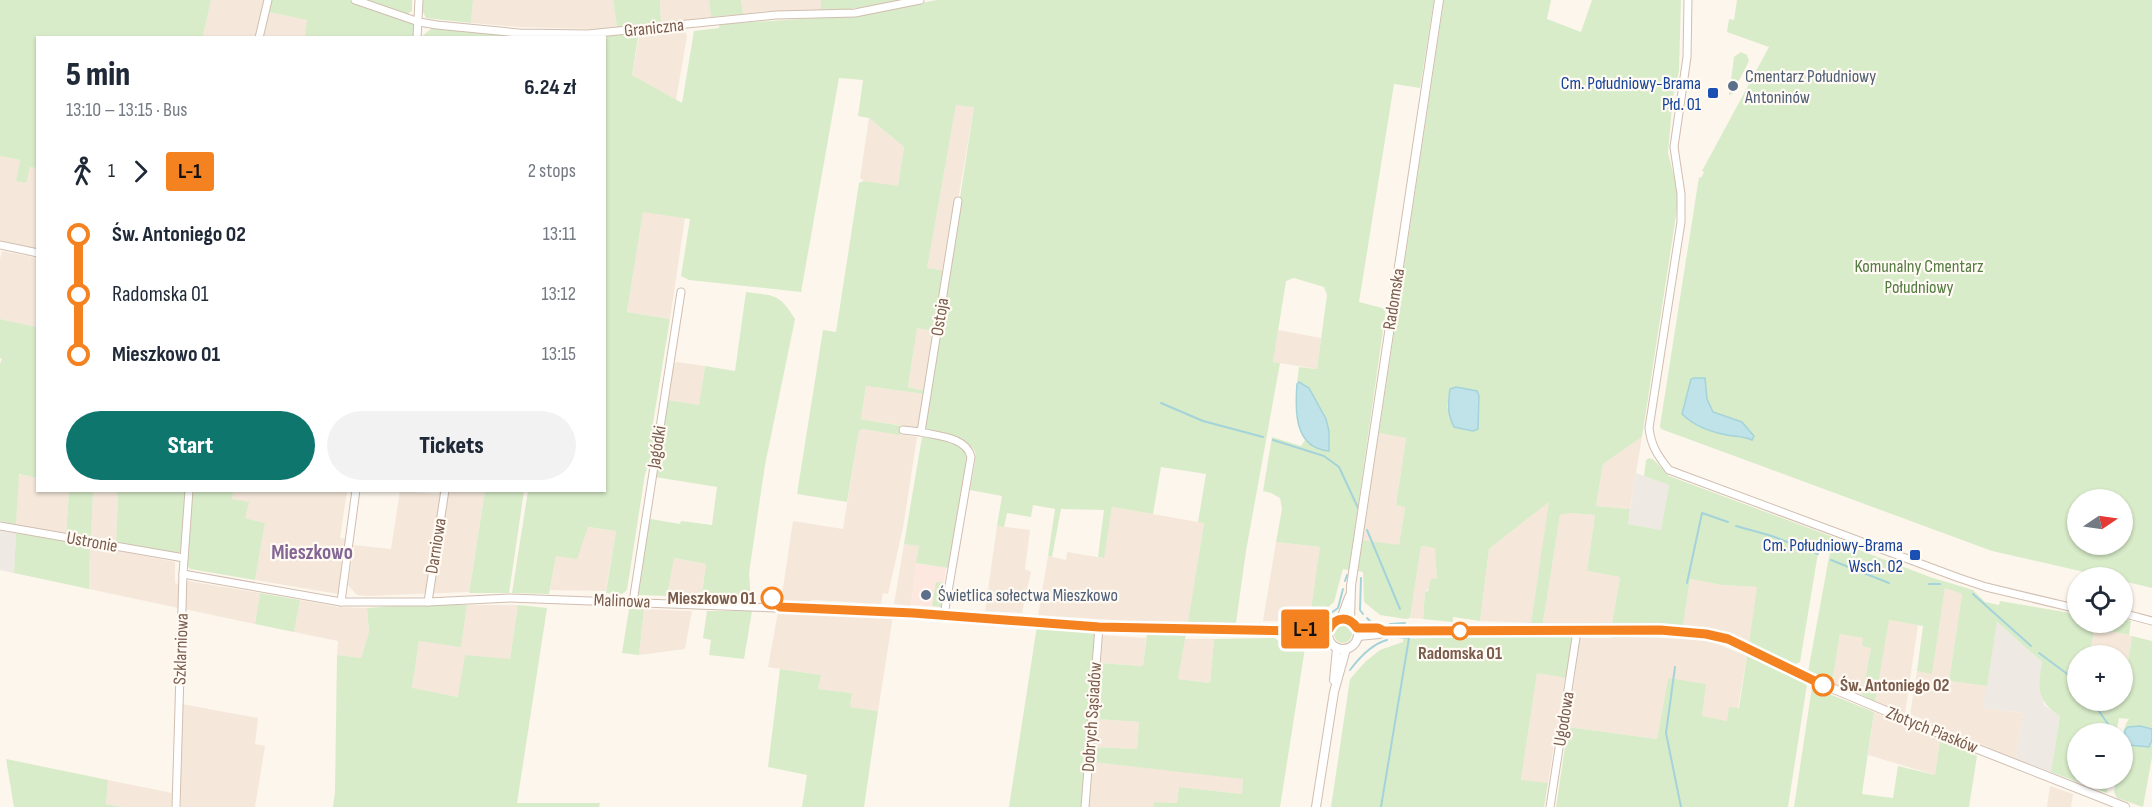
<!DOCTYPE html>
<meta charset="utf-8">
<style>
body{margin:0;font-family:"Sofia Sans Condensed",sans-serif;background:#f2f2f3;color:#1f2937;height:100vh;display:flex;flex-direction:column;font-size:22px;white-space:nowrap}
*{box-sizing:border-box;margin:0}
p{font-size:20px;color:#747a83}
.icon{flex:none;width:33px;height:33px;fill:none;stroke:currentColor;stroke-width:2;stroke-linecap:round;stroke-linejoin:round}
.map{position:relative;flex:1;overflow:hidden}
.side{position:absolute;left:36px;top:36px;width:570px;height:456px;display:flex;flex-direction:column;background:#fff;border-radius:0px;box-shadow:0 2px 4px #0004}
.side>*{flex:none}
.badge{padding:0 12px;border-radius:4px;font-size:21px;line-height:39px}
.needle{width:39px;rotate:77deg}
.tools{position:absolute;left:2067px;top:489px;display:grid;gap:12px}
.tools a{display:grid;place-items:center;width:66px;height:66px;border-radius:50%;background:#fff;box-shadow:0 2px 4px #0004;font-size:30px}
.map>.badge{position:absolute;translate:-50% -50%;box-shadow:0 0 0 3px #fff}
.legs{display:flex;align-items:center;gap:9px;height:66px;padding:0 30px;font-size:20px}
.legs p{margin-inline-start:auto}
.summary{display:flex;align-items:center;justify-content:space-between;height:102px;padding:0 30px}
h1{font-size:33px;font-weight:800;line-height:45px}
.primary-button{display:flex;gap:12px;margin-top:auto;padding:12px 30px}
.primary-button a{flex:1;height:69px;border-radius:36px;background:#0f766e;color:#fff;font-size:24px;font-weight:800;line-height:69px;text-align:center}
.primary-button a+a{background:#f2f2f3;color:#1f2937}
ul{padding:0 30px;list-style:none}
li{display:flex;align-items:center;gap:21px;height:60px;font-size:22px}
li i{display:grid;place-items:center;width:9px;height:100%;margin:0 8px;background:currentColor}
li i::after{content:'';width:15px;height:15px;margin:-8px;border:4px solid;border-radius:50%;background:#fff}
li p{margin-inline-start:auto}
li:first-child i{background:linear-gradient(#0000 50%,currentColor 0)}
li:last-child i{background:linear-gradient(currentColor 50%,#0000 0)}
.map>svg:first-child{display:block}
</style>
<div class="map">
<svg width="2152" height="807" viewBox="0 0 2152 807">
<rect width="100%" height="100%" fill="#fdf6ec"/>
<!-- residential -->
<g fill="#f5e8da">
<path d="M211,0H264L256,37L203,38Z"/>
<path d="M473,0H613L617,27L590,29L520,27L471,23Z"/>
<path d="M660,0H709L711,17L661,23Z"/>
<path d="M741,0H821V12L768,13V11L743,14Z"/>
<path d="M268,12L308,20L305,37L262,38Z"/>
<path d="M685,32L687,36L676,100L632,75L639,37Z"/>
<path d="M956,104L974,107L946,271L927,268Z"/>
<path d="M869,118L904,147L898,187L864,181L860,178Z"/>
<path d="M0,156L20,160L16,181L30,166L37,168V249L0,240Z"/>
<path d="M643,211L685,218L670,319L627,312Z"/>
<path d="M2,251L37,258V327L0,319V259Z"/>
<path d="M917,327L934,331L925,391L908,387Z"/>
<path d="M1278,330L1321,338L1317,369L1273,362Z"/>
<path d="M677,362L705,366L699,406L667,400L672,365Z"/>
<path d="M866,386L924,394L919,425L916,428L861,419Z"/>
<path d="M862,429L917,437L903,528L888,594L883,593L881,604L812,600L810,602L781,601L793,521L843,529L859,431Z"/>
<path d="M1379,433L1406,438L1396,505L1405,506L1399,546L1362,540Z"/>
<path d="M1642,437L1630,509L1596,506L1603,464Z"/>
<path d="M18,474L37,478L38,490L69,491L66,535L16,525Z"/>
<path d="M93,491L118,493L116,541L105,538L103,539L91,537Z"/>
<path d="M233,491H347L340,538L346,539L338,594L255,580L265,523L245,518L231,499Z"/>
<path d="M400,491L438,494L439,491H485L469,592L368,596L357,595L348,585L354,545L391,549Z"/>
<path d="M1550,501L1531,623L1480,621L1489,549Z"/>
<path d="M1112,507L1204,523L1188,625L1038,615L1048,556L1066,560L1067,552L1103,558Z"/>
<path d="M1571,513L1595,515L1587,571L1620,577L1612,624L1543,623L1560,515Z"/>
<path d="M997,526L1030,530L1025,569L1031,572L1022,613L985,611Z"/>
<path d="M587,527L616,531L606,591L550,590L556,556Z"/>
<path d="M1276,542L1321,547L1309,621H1263Z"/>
<path d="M904,544L919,546L911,605L909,606L894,604Z"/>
<path d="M90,545L175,562V583L179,584L178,608L89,589Z"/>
<path d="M1421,546L1436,548L1437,579L1425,592L1423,619L1410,618Z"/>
<path d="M673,558L706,564L701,597L667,596Z"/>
<path d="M1690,579L1722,585L1758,587L1749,643L1715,630L1683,627Z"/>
<path d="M188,581L260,593L255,624L184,609L185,583Z"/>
<path d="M1945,588L1962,594L1949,681L1987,686L1984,708L2023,713L2016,759L1910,714L1917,671L1932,673Z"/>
<path d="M300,600L339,607L367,608L369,632L361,658L337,655L338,641L294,632Z"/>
<path d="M467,605H518L510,659L459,697L412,689L419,640L461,646Z"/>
<path d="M644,609L692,611L685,649L639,655Z"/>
<path d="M778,612L893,616L878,711L850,707L852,693L818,689L820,675L768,667Z"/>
<path d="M1888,620L1918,625L1905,713L1875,702Z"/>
<path d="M2095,627L2132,636L2123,694L2122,656H2089Z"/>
<path d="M1840,634L1863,638L1871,648L1862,695L1832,683Z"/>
<path d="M1101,635L1146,638L1143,666L1099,663Z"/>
<path d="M1612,636L1708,640L1747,656L1738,708L1727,721L1702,716L1668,678L1657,739L1568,727L1580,638H1611Z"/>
<path d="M1185,639H1214L1210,683L1178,679Z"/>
<path d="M1537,672L1565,677L1548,783L1521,781Z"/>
<path d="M182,704L258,718L255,744L265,746L255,807H181Z"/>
<path d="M1874,712L1940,740L1935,775L1868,755Z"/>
<path d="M1096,719L1139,722L1137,749L1094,747Z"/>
<path d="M1092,762L1243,778L1242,794L1179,787L1177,803L1154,802V807H1088Z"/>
<path d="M108,780L172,793L171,807H122L106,804Z"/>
<path d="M2050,786L2073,794L2071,807H2047Z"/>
</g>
<!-- commercial -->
<path fill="#fde8e0" d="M916,563L946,567L941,607L911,605Z"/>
<!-- industrial -->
<g fill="#efe9e4">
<path d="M1636,473L1669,485L1661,530L1628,524Z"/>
<path d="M0,530L16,533L14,573L0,570Z"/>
<path d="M1997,622L2042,662L2040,691L2044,705L2060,716L2051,772L2016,759L2023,713L1983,708Z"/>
</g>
<!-- green -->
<g fill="#d8ecc9" fill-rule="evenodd">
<path d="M0,0H211L203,37L38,38L37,168L30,167L26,183L16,181L20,160L0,156Z"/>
<path d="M271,0H349L414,24L413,37H305L307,20L268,12Z"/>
<path d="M360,0H412V11L407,14Z"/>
<path d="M423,0H473L471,23L426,18L423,12Z"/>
<path d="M613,0H660L661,23L627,27H617Z"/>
<path d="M709,0H741L743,14L711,17Z"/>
<path d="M821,0H904L865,8H853V11L821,12Z"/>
<path d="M937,0H1434L1420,88L1394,84L1359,302L1386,309L1349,570L1343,569L1334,602L1309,624L1320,547L1276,542L1282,509L1280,498L1271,493L1263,491L1272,437L1301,446L1305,440L1313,447L1330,441L1326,419L1309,388L1300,382L1297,384L1299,367L1317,369L1327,295L1324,287L1294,278L1286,281L1273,362L1280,363L1246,551L1236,623L1188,622L1204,523L1198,522L1206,474L1161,467L1153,514L1112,507L1104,558L1098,557L1104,510L1061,509L1052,557L1048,556L1055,509L1033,505L1031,517L1007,513L1004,527L997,526L1002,496L970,490C971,481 977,460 975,452C971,438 937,433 924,430L974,107L956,105L928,263L927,268L946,271L934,331L917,328L908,387L925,391L924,394L866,386L861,419L902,426L900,435L862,429L859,431L847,502L797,494L823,330L836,332L859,183L864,181L898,186L904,147L869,118L858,116L863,80L839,78L801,292L689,280L681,276L690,219L643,212L627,312L670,319L652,429L657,430L655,446L645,474L627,590L622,594L606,593L616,531L588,527L577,559L556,556L549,594L512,593L528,491L604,490V38L558,37L559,36L585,37L639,32L632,75L682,103L694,31L719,28L720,24L849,16Z"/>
<path d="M1444,0H1551L1547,19L1581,32L1592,0H1681L1679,71L1673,96L1668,153L1679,196L1642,437L1603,464L1596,506L1630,509L1628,524L1661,530L1669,485L1644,476L1646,460L1649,458L1654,460L1669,476L1833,537V540L1930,577L1973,590L1985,602L1999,605L2000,601L2077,614L2078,622H2122L2123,619L2131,621L2129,635L2095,628L2089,655L2078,656V700H2122L2132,636L2152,641V757L2143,807L2117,798L2114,792L2116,779L2122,778C2123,760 2118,734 2129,719L2119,718L2116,733L2078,734V778L2109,779L2107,793L2051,772L2060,716C2036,700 2038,689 2042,662L1997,622L1987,686L1949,681L1962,594L1945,588L1932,674L1917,671L1923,626L1889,620L1875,702L1862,695L1871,648L1862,646L1863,638L1840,634L1832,683L1808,672L1831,546L1820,541L1800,662L1793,665L1749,643L1757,587L1722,585L1690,579L1683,627L1612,624L1620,577L1587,571L1595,515L1571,513L1560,515L1543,623H1531L1549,502L1489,549L1480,621L1453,617V622L1423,619L1425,592L1428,591L1431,578L1437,579L1435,548L1421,546L1410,618L1406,619L1380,615L1364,602L1363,572L1358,571L1362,540L1399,545L1405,507L1396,505L1406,438L1379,433ZM1455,387L1479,396V418L1447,408L1450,389Z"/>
<path d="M1737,0H2152V588L2123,581L2122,578L2106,577L1992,551L1661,429L1660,426L1699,177L1701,178L1704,172L1702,171L1769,47L1727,32L1729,19L1734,20ZM2078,500H2122V544H2078Z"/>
<path d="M432,28L530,37L420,38Z"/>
<path d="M1741,52L1747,55L1749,61L1732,94L1729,95L1734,57Z"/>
<path d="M746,292C775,296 779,293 795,319L765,465L749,573L751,600H701L706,564L674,558L667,596L639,595L637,590L648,521L651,519L680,524L681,521L712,525L717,487L655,477L667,400L699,405L705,366L735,371Z"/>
<path d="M0,319L37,327V478L19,474L16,525L0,521V364L2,359L0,358Z"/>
<path d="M922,437C939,439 963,440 968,459L949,568L916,563L919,546L904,544Z"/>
<path d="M69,491H93L91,539L66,535Z"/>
<path d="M105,491H187L183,548L179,553L116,544L118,493Z"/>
<path d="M193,491H233L232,499L249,502L245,518L265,523L255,580L190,569L187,564Z"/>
<path d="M485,491H524L509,593H469Z"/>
<path d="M16,533L90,545L89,589L14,573Z"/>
<path d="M936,582L944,583L941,607L932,606Z"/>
<path d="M260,593L300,600L294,632L255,624Z"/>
<path d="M409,605H467L461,647L419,641L412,688L458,697L465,655L510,659L518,605L547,608L517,803H600L599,807H333L335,792L337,655L361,658L369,632L367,608Z"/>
<path d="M629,609H644L639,655L622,653Z"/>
<path d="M707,611H752L744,659L709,655L711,640L703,638Z"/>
<circle cx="1343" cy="634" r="9"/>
<path d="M1037,626L1087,631L1093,632L1096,635L1082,807H1009Z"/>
<path d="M1147,633L1186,634L1178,679L1210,683L1214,639L1274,638L1286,645L1305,648L1280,807H1154V802L1177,803L1179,787L1242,794L1243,779L1092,762L1094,747L1137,749L1139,722L1096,719L1099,663L1143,666Z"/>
<path d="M1565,634L1572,638L1567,678L1537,673L1521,780L1548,783L1544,807H1331L1350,679L1365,662L1380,650L1403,642V639Z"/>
<path d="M1747,656L1807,684L1788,807H1556L1568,727L1657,739L1668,678L1706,684L1702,716L1727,721L1729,707L1739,708Z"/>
<path d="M780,669L821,675L818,689L852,693L850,707L878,711L864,807H802L807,775L768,767Z"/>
<path d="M1812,687L1874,712L1862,794L1893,798L1898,766L1935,775L1940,740L1977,756L1969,807H1794Z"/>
<path d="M6,759L108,780L106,804L122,807H14Z"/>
</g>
<!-- water -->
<g fill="#bfe3e8" stroke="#a5d3da" stroke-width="1.5">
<path d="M1694,378H1705L1707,399L1713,412L1742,422L1754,436L1752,440C1743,436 1737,437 1727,435C1711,432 1694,426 1682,414L1691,379Z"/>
<path d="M1299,382L1309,388L1326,419L1329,431V451C1294,448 1295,411 1297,384Z"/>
<path d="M1456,387L1477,391L1479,396L1478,429L1473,431L1454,427C1447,413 1448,404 1450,389Z"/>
<path d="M2140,726L2152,729V740L2149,747L2128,745L2124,742L2125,730L2128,727Z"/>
</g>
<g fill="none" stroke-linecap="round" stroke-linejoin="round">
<!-- stream -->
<g stroke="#a5d3da" stroke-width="2">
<path d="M1161,403L1203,421L1263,437"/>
<path d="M1273,440L1324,456L1339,467L1359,510"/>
<path d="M1736,526L1772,536L1818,554"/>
<path d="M1367,530L1400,609"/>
<path d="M1831,560L1889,583"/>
<path d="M1361,578L1360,610L1363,614"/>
<path d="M1345,581L1347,575"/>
<path d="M1687,583L1702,513L1728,522"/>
<path d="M1929,584H1940"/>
<path d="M1973,594L2031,646"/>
<path d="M1367,618L1372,623H1379"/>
<path d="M1191,624L1234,625"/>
<path d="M1390,624L1405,623"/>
<path d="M1242,625L1290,626"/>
<path d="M1298,625H1300"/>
<path d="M1308,625L1316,624L1338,608L1343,589"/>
<path d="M2039,653L2078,682"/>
<path d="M1675,667L1666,733L1681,807"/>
<path d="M1350,670C1359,658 1372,644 1387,640"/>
<path d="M2091,700L2113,731"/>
<path d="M1381,807L1409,638L1397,637"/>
</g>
<!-- minor casing -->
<g stroke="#d1beb0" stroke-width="9">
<g id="minor">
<path d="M355,0L419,22L437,25L519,33L588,34L776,15L855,13L920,0"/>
<path d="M1688,0L1687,57L1674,147L1681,194V222L1649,428C1651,446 1658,456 1669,470L1959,578L1986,587L2078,609"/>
<path d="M259,38L268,0"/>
<path d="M417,38L419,0"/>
<path d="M0,245L38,253"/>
<path d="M903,430L921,432"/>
<path d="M0,526L184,558"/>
<path d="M183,574L341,602H428L510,598L913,613L1099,627L1237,630L1329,629"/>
<path d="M341,602L356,490"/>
<path d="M428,602L445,490"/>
<path d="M633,602L681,292"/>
<path d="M2122,613L2152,621"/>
<path d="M944,615L971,457C967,437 937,436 921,432L958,201"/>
<path d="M1300,631L1309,634L1328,637"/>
<path d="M176,807L183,574L189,490"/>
<path d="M1085,807L1099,627"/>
<path d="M1550,807L1577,631"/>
</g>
</g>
<!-- tertiary casing -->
<g stroke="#d1beb0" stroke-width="10">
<g id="tertiary">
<circle cx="1343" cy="634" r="15"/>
<path d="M1341,619L1349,597"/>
<path d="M1350,620L1351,586L1439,0"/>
<path d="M1357,629L1378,628L1384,631H1660L1706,634L1728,639L1803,676L1955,740L2125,807"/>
<path d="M1358,636L1379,634L1384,631"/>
<path d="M1334,680L1337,648"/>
<path d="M1316,807L1334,692L1346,649"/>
</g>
</g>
<!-- minor -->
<use href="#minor" stroke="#fff" stroke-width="7"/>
<!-- tertiary -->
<use href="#tertiary" stroke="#fff" stroke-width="8"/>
</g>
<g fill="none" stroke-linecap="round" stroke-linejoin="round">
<!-- line-1 casing -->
<g stroke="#fff" stroke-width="14">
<path id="line-1" d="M772,598L780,607L913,613L1099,627L1300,631L1308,628L1329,629C1336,616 1349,616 1357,628H1378L1384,631L1660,630L1706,634L1728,639L1823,685"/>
</g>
<!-- line-1 -->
<use href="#line-1" stroke="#f58220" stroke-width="9"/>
</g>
<!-- markers -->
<g fill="#5c6f8a" stroke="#fffaf3" stroke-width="2">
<circle cx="1733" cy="86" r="6"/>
<circle cx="926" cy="595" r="6"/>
</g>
<g fill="#1a4fb4" stroke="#fffaf3" stroke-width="2">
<rect x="1707" y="87" width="12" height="12" rx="3"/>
<rect x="1909" y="549" width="12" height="12" rx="3"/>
</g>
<g fill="#fff" stroke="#f58220" stroke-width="3">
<circle cx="772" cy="598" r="10"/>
<circle cx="1460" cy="631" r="8"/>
<circle cx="1823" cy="685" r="10"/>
</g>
<g text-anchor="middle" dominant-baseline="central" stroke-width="4.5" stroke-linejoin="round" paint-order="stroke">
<!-- street labels -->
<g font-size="18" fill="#7a5c4d" stroke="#fffaf3">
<text transform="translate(654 28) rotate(-6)">Graniczna</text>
<text transform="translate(1394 299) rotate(-81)">Radomska</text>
<text transform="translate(940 317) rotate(-81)">Ostoja</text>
<text transform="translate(657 447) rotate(-81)">Jagódki</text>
<text transform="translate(92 542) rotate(10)">Ustronie</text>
<text transform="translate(436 546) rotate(-81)">Darniowa</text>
<text transform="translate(622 601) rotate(2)">Malinowa</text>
<text transform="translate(181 649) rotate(-88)">Szklarniowa</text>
<text transform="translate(1092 717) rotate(-86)">Dobrych Sąsiadów</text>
<text transform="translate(1564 719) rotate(-81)">Ugodowa</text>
<text transform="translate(1932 730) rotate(22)">Złotych Piasków</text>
</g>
<!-- service labels -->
<g font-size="18" fill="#4e5e75" stroke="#fffaf3" text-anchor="start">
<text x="1745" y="76">Cmentarz Południowy<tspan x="1745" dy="21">Antoninów</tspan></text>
<text x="938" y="595">Świetlica sołectwa Mieszkowo</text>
</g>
<!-- transit labels -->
<g font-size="18" fill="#164399" stroke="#fffaf3" text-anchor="end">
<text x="1701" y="83">Cm. Południowy-Brama<tspan x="1701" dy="21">Płd. 01</tspan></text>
<text x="1903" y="545">Cm. Południowy-Brama<tspan x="1903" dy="21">Wsch. 02</tspan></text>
</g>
<!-- park labels -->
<g font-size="18" fill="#537a41" stroke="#fffaf3">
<text x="1919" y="266">Komunalny Cmentarz<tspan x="1919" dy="21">Południowy</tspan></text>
</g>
<!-- stop labels -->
<g font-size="18" font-weight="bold" fill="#7a5c4d" stroke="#fffaf3" text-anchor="end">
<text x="756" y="598">Mieszkowo 01</text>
<text x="1460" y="653" text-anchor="middle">Radomska 01</text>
<text x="1840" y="685" text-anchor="start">Św. Antoniego 02</text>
</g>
<!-- quarter labels -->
<g font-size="21" font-weight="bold" fill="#846695" stroke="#fffaf3">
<text x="312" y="552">Mieszkowo</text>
</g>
</g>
</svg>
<div class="tools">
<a><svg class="needle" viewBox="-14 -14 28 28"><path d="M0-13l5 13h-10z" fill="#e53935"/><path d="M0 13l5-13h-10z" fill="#747a83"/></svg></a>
<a><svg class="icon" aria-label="locate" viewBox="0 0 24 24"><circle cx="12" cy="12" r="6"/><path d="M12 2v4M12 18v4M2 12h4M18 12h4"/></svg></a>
<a>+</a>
<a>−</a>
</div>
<b class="badge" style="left:1305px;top:629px;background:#f58220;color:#111">L-1</b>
<section class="side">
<div class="summary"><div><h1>5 min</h1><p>13:10 – 13:15 · Bus</p></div><b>6.24 zł</b></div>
<div class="legs"><svg class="icon" aria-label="walk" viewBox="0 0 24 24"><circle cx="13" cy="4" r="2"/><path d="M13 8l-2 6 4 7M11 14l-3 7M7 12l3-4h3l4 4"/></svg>1<svg class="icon" aria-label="forward" viewBox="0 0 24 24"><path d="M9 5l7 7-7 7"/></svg><b class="badge" style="background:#f58220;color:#111">L-1</b><p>2 stops</p></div>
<ul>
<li><i style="color:#f58220"></i><b>Św. Antoniego 02</b><p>13:11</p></li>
<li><i style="color:#f58220"></i><span>Radomska 01</span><p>13:12</p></li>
<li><i style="color:#f58220"></i><b>Mieszkowo 01</b><p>13:15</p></li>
</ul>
<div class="primary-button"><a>Start</a><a>Tickets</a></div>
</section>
</div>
